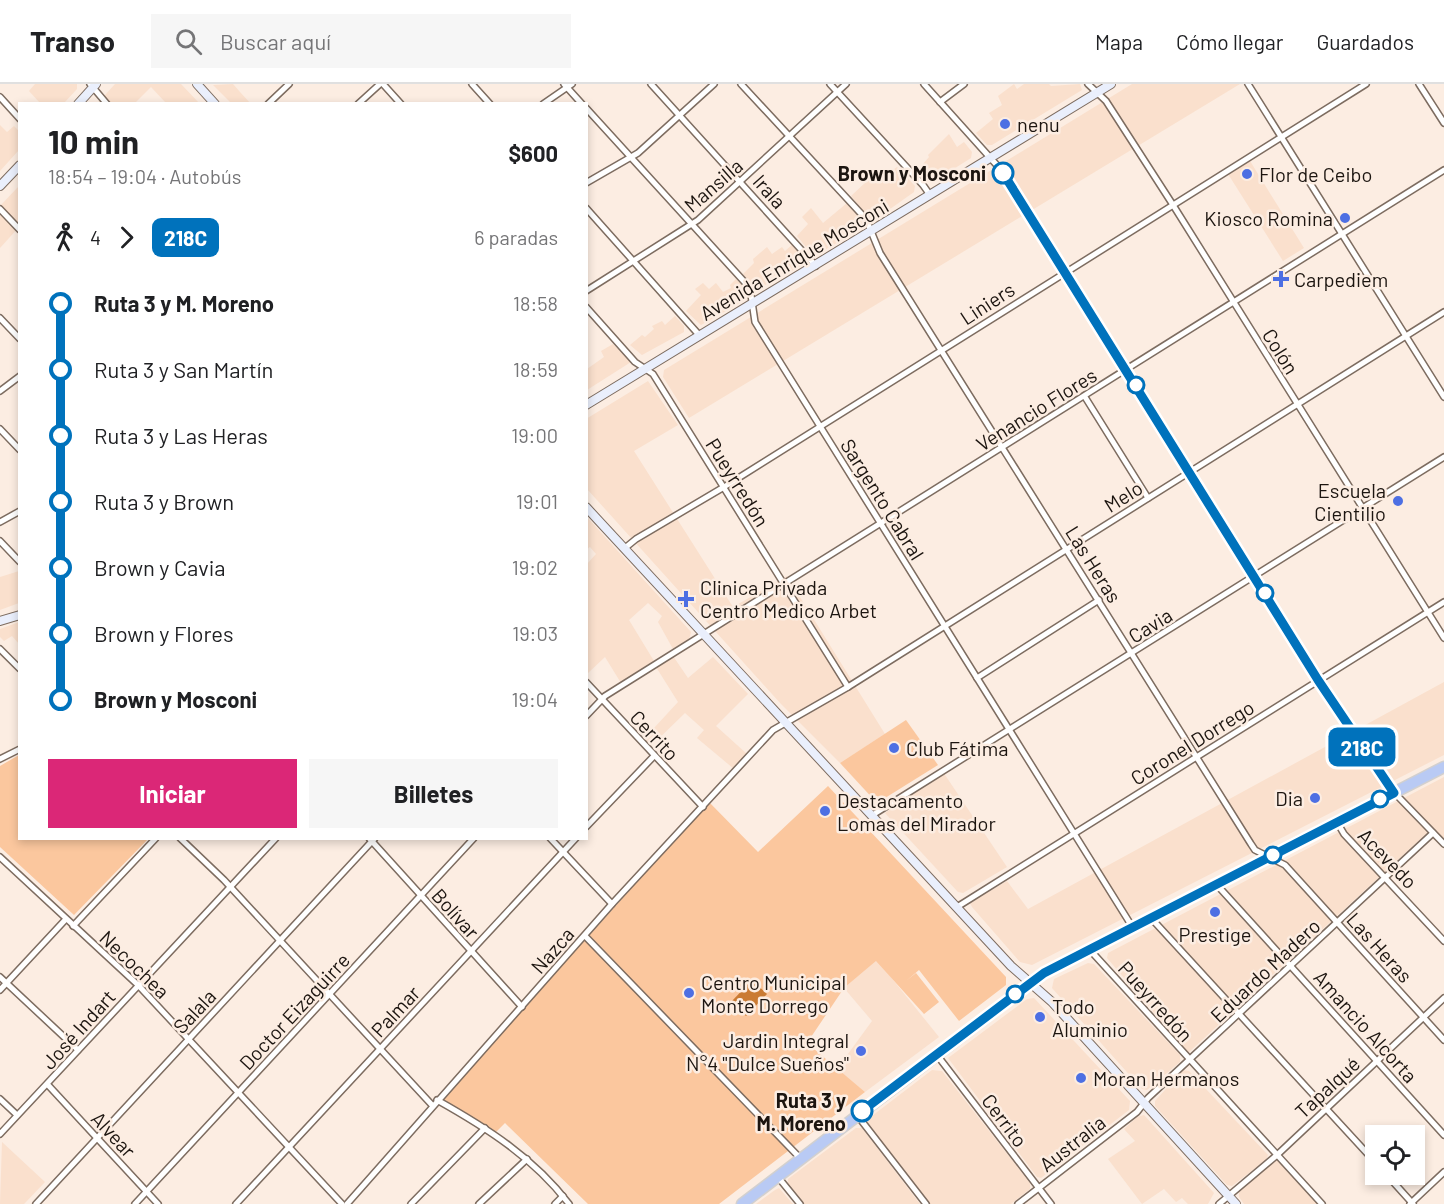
<!DOCTYPE html>
<html lang="es">
<meta charset="utf-8">
<style>
body{margin:0;font-family:Barlow,sans-serif;background:#f6f6f6;color:#202124;height:100vh;display:flex;flex-direction:column;font-size:22px;white-space:nowrap}
*{box-sizing:border-box;margin:0}
p{font-size:20px;color:#757577}
.icon{flex:none;width:33px;height:33px;fill:none;stroke:currentColor;stroke-width:2;stroke-linecap:round;stroke-linejoin:round}
.map{position:relative;flex:1;overflow:hidden}
.drawer{position:absolute;left:18px;top:18px;width:570px;height:738px;display:flex;flex-direction:column;background:#fff;border-radius:0px;box-shadow:0 3px 9px #0003}
.drawer>*{flex:none}
.badge{padding:0 12px;border-radius:9px;font-size:21px;line-height:39px}
.tools{position:absolute;left:1365px;top:1041px;display:grid;gap:12px}
.tools a{display:grid;place-items:center;width:60px;height:60px;border-radius:0px;background:#fff;box-shadow:0 3px 9px #0003;font-size:30px}
.map>.badge{position:absolute;translate:-50% -50%;box-shadow:0 0 0 3px #fff}
.legs{display:flex;align-items:center;gap:9px;height:66px;padding:0 30px;font-size:20px}
.legs p{margin-inline-start:auto}
.head{display:flex;align-items:center;justify-content:space-between;height:102px;padding:0 30px}
h1{font-size:33px;font-weight:700;line-height:45px}
.action{display:flex;gap:12px;margin-top:auto;padding:12px 30px}
.action a{flex:1;height:69px;border-radius:0px;background:#db2777;color:#fff;font-size:24px;font-weight:700;line-height:69px;text-align:center}
.action a+a{background:#f6f6f6;color:#202124}
ul{padding:0 30px;list-style:none}
li{display:flex;align-items:center;gap:21px;height:66px;font-size:22px}
li i{display:grid;place-items:center;width:9px;height:100%;margin:0 8px;background:currentColor}
li i::after{content:'';width:15px;height:15px;margin:-8px;border:4px solid;border-radius:50%;background:#fff}
li p{margin-inline-start:auto}
li:first-child i{background:linear-gradient(#0000 50%,currentColor 0)}
li:last-child i{background:linear-gradient(currentColor 50%,#0000 0)}
header{display:flex;align-items:center;gap:36px;box-sizing:border-box;height:84px;padding:0 30px;background:#fff;border-bottom:2px solid #e0e0e0}
header strong{font-size:28px}
nav{display:flex;gap:33px;margin-inline-start:auto;font-size:21px}
.search{width:420px;height:54px;background:#f6f6f6;display:flex;align-items:center;gap:15px;box-sizing:border-box;padding:0 21px;border-radius:0px;color:#757577;font-size:22px}
.map>svg:first-child{display:block}
</style>
<header>
<strong>Transo</strong>
<div class="search"><svg class="icon" aria-label="search" viewBox="0 0 24 24"><circle cx="10" cy="10" r="6"/><path d="M15 15l6 6"/></svg>Buscar aquí</div>
<nav><a>Mapa</a><a>Cómo llegar</a><a>Guardados</a></nav>
</header>
<div class="map">
<svg width="1444" height="1120" viewBox="0 0 1444 1120">
<rect width="100%" height="100%" fill="#fcede2"/>
<!-- built -->
<g fill="#fae0cd">
<path d="M35,0H77V5L64,19H40L29,7Z"/>
<path d="M115,0H181L199,19H166L151,3L135,19L97,20Z"/>
<path d="M233,0L240,8L250,19H231L213,1Z"/>
<path d="M1014,0L1017,5L1024,0H1049L1051,2L1080,0L1082,6L992,61H987L976,49L993,35L989,29L1002,21L998,12Z"/>
<path d="M1132,0H1240L689,334L663,293L664,286Z"/>
<path d="M0,41L7,48L14,42L20,48L19,66L0,87Z"/>
<path d="M949,50L957,63L964,58L972,68L971,74L933,98L928,96L918,86L929,73L928,71Z"/>
<path d="M1250,77L1304,164L1283,177L1228,90Z"/>
<path d="M897,83L915,102L914,108L876,135H870L851,112L866,98L874,94L876,98Z"/>
<path d="M19,102V143L0,164V122Z"/>
<path d="M847,119L864,138V143L818,170L811,169L797,152L808,140L802,133L811,124L823,139Z"/>
<path d="M794,159L806,174L805,180L756,206L743,190L754,179L753,175L767,163L772,170L782,163L785,167Z"/>
<path d="M736,195L748,208L747,215L701,241L686,227L701,211L695,205L703,199L709,205L716,199L723,208L731,204L730,201Z"/>
<path d="M675,232L684,242V248L642,271L630,261L642,251L645,253L654,245L652,242L662,237L665,241Z"/>
<path d="M613,260L631,278L587,306V285L604,273L601,267Z"/>
<path d="M648,297L678,341L634,367L733,523L787,492L885,650L840,679L781,620L587,405L586,335Z"/>
<path d="M586,432L691,548L689,556L673,565L658,538L662,532L648,519L629,536L654,577L621,599L605,573L587,590V480L596,470L590,463L587,465Z"/>
<path d="M19,487V519L0,526V493Z"/>
<path d="M19,538V560L12,552L4,557L0,553V545Z"/>
<path d="M673,572L688,594L713,573L748,610L716,642L747,670L734,685L697,654L704,646L685,629L650,663L643,656L678,618L656,583Z"/>
<path d="M1444,598V671L1032,881L1020,878L972,823L970,819L1007,797L1028,825Z"/>
<path d="M943,688L1007,783L963,809L958,808L885,729Z"/>
<path d="M1444,693V763L1426,750L1188,969L1107,874L1108,869Z"/>
<path d="M877,876L939,953L865,1008L837,985L872,937L844,904Z"/>
<path d="M1088,879L1094,880L1180,971V978L1147,1006L1142,1005L1052,904L1054,895Z"/>
<path d="M1034,914L1130,1017L1129,1026L1041,1094L1037,1093L948,974L1027,915Z"/>
<path d="M932,986L942,987L1030,1099V1105L1011,1120H929L868,1041V1035Z"/>
<path d="M1183,986L1189,987L1268,1071L1266,1076L1232,1102L1227,1101L1155,1022V1017Z"/>
<path d="M1144,1031L1214,1109L1208,1120H1188L1182,1114L1176,1118L1164,1105L1142,1120L1108,1075L1135,1057L1124,1045L1137,1033Z"/>
<path d="M856,1044H862L920,1120H803L788,1100V1095Z"/>
<path d="M2,1058L45,1098L24,1120H0Z"/>
<path d="M1276,1075L1278,1077L1318,1120H1244L1239,1113V1107Z"/>
<path d="M779,1104L793,1120H756L775,1106Z"/>
</g>
<!-- green -->
<g fill="#fbc79e">
<path d="M906,636L938,681L877,719L840,679Z"/>
<path d="M19,671L20,754L148,755L74,831L0,763V682Z"/>
<path d="M828,702L1006,893V901L959,937L919,886L906,897L916,889L939,918L924,930L876,877L844,904L807,959L865,1008L719,1120H588L505,1039L496,1048L442,1015L709,718L758,768Z"/>
</g>
<!-- water -->
<path fill="#ca7b33" d="M752,896L767,910L746,932L731,918Z"/>
<g fill="none" stroke-linecap="round" stroke-linejoin="round">
<!-- street casing -->
<g stroke="#7d6c60" stroke-width="8">
<g id="street">
<path d="M90,0L107,20"/>
<path d="M383,0L401,20"/>
<path d="M472,0L490,20"/>
<path d="M564,0L582,20"/>
<path d="M651,0L816,182"/>
<path d="M741,0L866,135L880,169L1251,760L1255,766L1285,781L1444,956"/>
<path d="M830,0L923,101L930,111"/>
<path d="M924,0L1003,88L1384,698L1444,760"/>
<path d="M1088,0L1106,17L1173,121L1444,554"/>
<path d="M1248,0L1444,313"/>
<path d="M1419,0L1444,39"/>
<path d="M0,13L20,35"/>
<path d="M940,18L964,0"/>
<path d="M268,20L289,0"/>
<path d="M358,20L380,0"/>
<path d="M543,20L572,0"/>
<path d="M586,24L750,204L755,238L1133,844"/>
<path d="M586,99L638,69L714,0"/>
<path d="M586,124L700,252"/>
<path d="M0,125L20,146"/>
<path d="M586,207L698,136L846,0"/>
<path d="M586,223L635,278L653,290L848,603"/>
<path d="M0,234L20,255"/>
<path d="M0,307L20,292"/>
<path d="M1085,313L1148,414"/>
<path d="M0,345L20,366"/>
<path d="M0,438L20,427"/>
<path d="M0,457L20,478"/>
<path d="M625,464L636,455L724,403L1366,0"/>
<path d="M0,565L20,585"/>
<path d="M977,594L1099,516"/>
<path d="M586,598L703,723"/>
<path d="M586,632L605,612L1444,86"/>
<path d="M0,675L20,665"/>
<path d="M871,732L1444,373"/>
<path d="M1337,738L1344,750L1444,857"/>
<path d="M586,743L654,672"/>
<path d="M180,754L224,796L432,1021"/>
<path d="M369,754L522,923"/>
<path d="M550,754L612,820"/>
<path d="M0,773L138,901L342,1120"/>
<path d="M1217,801L1444,1051"/>
<path d="M957,823L1444,518"/>
<path d="M1151,834L1376,1079"/>
<path d="M73,842L156,754"/>
<path d="M585,852L801,1075"/>
<path d="M1090,866L1322,1120"/>
<path d="M0,893L78,966"/>
<path d="M0,906L66,835"/>
<path d="M937,971L1051,1120"/>
<path d="M48,1001L158,1120"/>
<path d="M0,1015L17,1031"/>
<path d="M437,1016C487,1044 534,1074 569,1120"/>
<path d="M857,1031L926,1120"/>
<path d="M0,1050L276,754"/>
<path d="M1386,1090L1413,1120"/>
<path d="M778,1093L800,1120"/>
<path d="M36,1120L375,754"/>
<path d="M135,1120L474,754"/>
<path d="M236,1120L576,754"/>
<path d="M347,1120L612,820L773,646L848,603L1444,228"/>
<path d="M411,1120L485,1044"/>
<path d="M479,1120L527,1075"/>
<path d="M555,1120L563,1112"/>
<path d="M1018,1120L1137,1028L1148,1014L1433,749"/>
<path d="M1219,1120L1277,1071L1444,914"/>
<path d="M1410,1120L1444,1088"/>
</g>
</g>
<!-- secondary casing -->
<g stroke="#7d6c60" stroke-width="10">
<g id="secondary">
<path d="M197,0L215,20"/>
<path d="M78,20L96,0"/>
<path d="M0,102L20,81"/>
<path d="M586,321L1111,0"/>
<path d="M586,423L1011,882L1052,918L1236,1120"/>
<path d="M0,537L20,531"/>
</g>
</g>
<!-- highway casing -->
<g stroke="#d2d0cf" stroke-width="13">
<path id="highway" d="M742,1120L1044,889L1444,683"/>
</g>
<!-- street -->
<use href="#street" stroke="#fff" stroke-width="5"/>
<!-- secondary -->
<use href="#secondary" stroke="#eaeffc" stroke-width="8"/>
<!-- highway -->
<use href="#highway" stroke="#b9caf4" stroke-width="10"/>
</g>
<g fill="none" stroke-linecap="round" stroke-linejoin="round">
<!-- line-1 casing -->
<g stroke="#fff" stroke-width="14">
<path id="line-1" d="M862,1027L1044,889L1394,709L1318,596L1003,89"/>
</g>
<!-- line-1 -->
<use href="#line-1" stroke="#0072bc" stroke-width="9"/>
</g>
<!-- markers -->
<g fill="#4d6fe3" stroke="#fcede2" stroke-width="2">
<circle cx="1005" cy="40" r="6"/>
<circle cx="1247" cy="90" r="6"/>
<circle cx="1345" cy="134" r="6"/>
<path d="M1278 186h6v6h6v6h-6v6h-6v-6h-6v-6h6z"/>
<circle cx="1398" cy="417" r="6"/>
<path d="M683 506h6v6h6v6h-6v6h-6v-6h-6v-6h6z"/>
<circle cx="894" cy="664" r="6"/>
<circle cx="1315" cy="714" r="6"/>
<circle cx="825" cy="727" r="6"/>
<circle cx="1215" cy="828" r="6"/>
<circle cx="689" cy="909" r="6"/>
<circle cx="1040" cy="933" r="6"/>
<circle cx="861" cy="967" r="6"/>
<circle cx="1081" cy="994" r="6"/>
</g>
<g fill="#fff" stroke="#0072bc" stroke-width="3">
<circle cx="1003" cy="89" r="10"/>
<circle cx="1136" cy="301" r="8"/>
<circle cx="1265" cy="509" r="8"/>
<circle cx="1380" cy="715" r="8"/>
<circle cx="1273" cy="771" r="8"/>
<circle cx="1015" cy="910" r="8"/>
<circle cx="862" cy="1027" r="10"/>
</g>
<g text-anchor="middle" dominant-baseline="central" stroke-width="5" stroke-linejoin="round" paint-order="stroke">
<!-- poi labels -->
<g font-size="20" fill="#1c1510" stroke="#fcede2" text-anchor="start">
<text x="1017" y="40">nenu</text>
<text x="1259" y="90">Flor de Ceibo</text>
<text x="1333" y="134" text-anchor="end">Kiosco Romina</text>
<text x="1294" y="195">Carpediem</text>
<text x="1386" y="406" text-anchor="end">Escuela<tspan x="1386" dy="23">Cientilio</tspan></text>
<text x="700" y="503">Clinica Privada<tspan x="700" dy="23">Centro Medico Arbet</tspan></text>
<text x="906" y="664">Club Fátima</text>
<text x="1303" y="714" text-anchor="end">Dia</text>
<text x="837" y="716">Destacamento<tspan x="837" dy="23">Lomas del Mirador</tspan></text>
<text x="1215" y="850" text-anchor="middle">Prestige</text>
<text x="701" y="898">Centro Municipal<tspan x="701" dy="23">Monte Dorrego</tspan></text>
<text x="1052" y="922">Todo<tspan x="1052" dy="23">Aluminio</tspan></text>
<text x="849" y="956" text-anchor="end">Jardin Integral<tspan x="849" dy="23">N°4 "Dulce Sueños"</tspan></text>
<text x="1093" y="994">Moran Hermanos</text>
</g>
<!-- stop labels -->
<g font-size="20" font-weight="bold" fill="#1c1510" stroke="#fcede2" text-anchor="end">
<text x="986" y="89">Brown y Mosconi</text>
<text x="846" y="1016">Ruta 3 y<tspan x="846" dy="23">M. Moreno</tspan></text>
</g>
<!-- street labels -->
<g font-size="20" fill="#1c1510" stroke="#fcede2">
<text transform="translate(713 101) rotate(-41)">Mansilla</text>
<text transform="translate(770 107) rotate(48)">Irala</text>
<text transform="translate(794 175) rotate(-31)">Avenida Enrique Mosconi</text>
<text transform="translate(987 219) rotate(-33)">Liniers</text>
<text transform="translate(1281 267) rotate(58)">Colón</text>
<text transform="translate(1036 325) rotate(-32)">Venancio Flores</text>
<text transform="translate(738 398) rotate(58)">Pueyrredón</text>
<text transform="translate(1123 412) rotate(-32)">Melo</text>
<text transform="translate(883 415) rotate(58)">Sargento Cabral</text>
<text transform="translate(1094 480) rotate(58)">Las Heras</text>
<text transform="translate(1150 541) rotate(-32)">Cavia</text>
<text transform="translate(655 651) rotate(47)">Cerrito</text>
<text transform="translate(1192 658) rotate(-32)">Coronel Dorrego</text>
<text transform="translate(1388 774) rotate(46)">Acevedo</text>
<text transform="translate(456 829) rotate(48)">Bolívar</text>
<text transform="translate(1380 863) rotate(48)">Las Heras</text>
<text transform="translate(552 866) rotate(-49)">Nazca</text>
<text transform="translate(135 880) rotate(44)">Necochea</text>
<text transform="translate(1265 886) rotate(-43)">Eduardo Madero</text>
<text transform="translate(1156 917) rotate(48)">Pueyrredón</text>
<text transform="translate(194 927) rotate(-47)">Salala</text>
<text transform="translate(294 927) rotate(-47)">Doctor Eizaguirre</text>
<text transform="translate(395 927) rotate(-47)">Palmar</text>
<text transform="translate(1366 942) rotate(48)">Amancio Alcorta</text>
<text transform="translate(78 945) rotate(-48)">José Indart</text>
<text transform="translate(1327 1003) rotate(-43)">Tapalqué</text>
<text transform="translate(1005 1036) rotate(53)">Cerrito</text>
<text transform="translate(114 1050) rotate(47)">Alvear</text>
<text transform="translate(1072 1059) rotate(-38)">Australia</text>
</g>
</g>
</svg>
<div class="tools">
<a><svg class="icon" aria-label="locate" viewBox="0 0 24 24"><circle cx="12" cy="12" r="6"/><path d="M12 2v4M12 18v4M2 12h4M18 12h4"/></svg></a>
</div>
<b class="badge" style="left:1362px;top:663px;background:#0072bc;color:#fff">218C</b>
<section class="drawer">
<div class="head"><div><h1>10 min</h1><p>18:54 – 19:04 · Autobús</p></div><b>$600</b></div>
<div class="legs"><svg class="icon" aria-label="walk" viewBox="0 0 24 24"><circle cx="13" cy="4" r="2"/><path d="M13 8l-2 6 4 7M11 14l-3 7M7 12l3-4h3l4 4"/></svg>4<svg class="icon" aria-label="forward" viewBox="0 0 24 24"><path d="M9 5l7 7-7 7"/></svg><b class="badge" style="background:#0072bc;color:#fff">218C</b><p>6 paradas</p></div>
<ul>
<li><i style="color:#0072bc"></i><b>Ruta 3 y M. Moreno</b><p>18:58</p></li>
<li><i style="color:#0072bc"></i><span>Ruta 3 y San Martín</span><p>18:59</p></li>
<li><i style="color:#0072bc"></i><span>Ruta 3 y Las Heras</span><p>19:00</p></li>
<li><i style="color:#0072bc"></i><span>Ruta 3 y Brown</span><p>19:01</p></li>
<li><i style="color:#0072bc"></i><span>Brown y Cavia</span><p>19:02</p></li>
<li><i style="color:#0072bc"></i><span>Brown y Flores</span><p>19:03</p></li>
<li><i style="color:#0072bc"></i><b>Brown y Mosconi</b><p>19:04</p></li>
</ul>
<div class="action"><a>Iniciar</a><a>Billetes</a></div>
</section>
</div>
